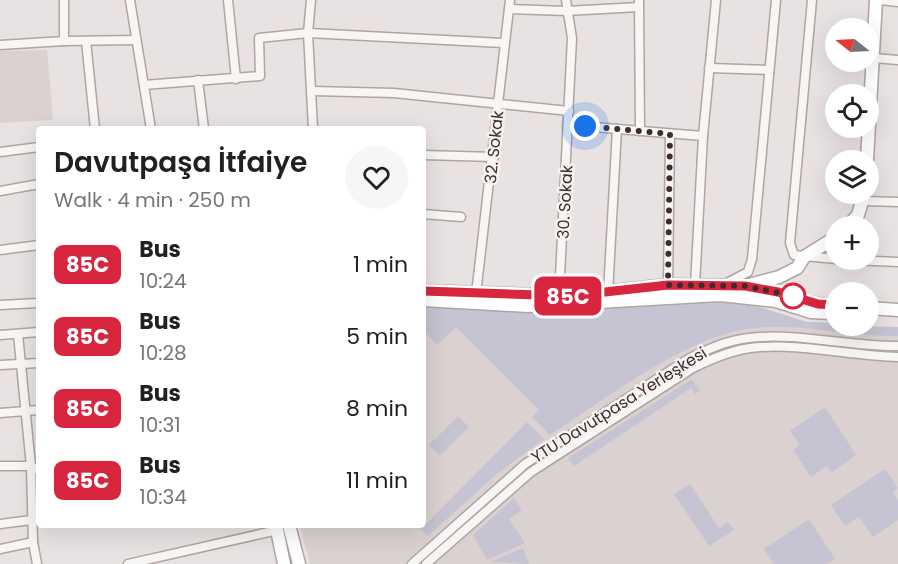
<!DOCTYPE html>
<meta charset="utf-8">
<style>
body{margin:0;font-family:Poppins,sans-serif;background:#f6f6f6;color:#202124;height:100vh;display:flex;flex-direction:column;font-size:22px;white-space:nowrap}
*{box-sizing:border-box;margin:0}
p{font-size:20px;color:#757577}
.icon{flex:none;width:33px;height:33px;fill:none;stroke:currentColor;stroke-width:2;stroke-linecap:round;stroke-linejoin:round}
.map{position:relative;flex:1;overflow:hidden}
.side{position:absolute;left:36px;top:126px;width:390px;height:402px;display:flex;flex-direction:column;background:#fff;border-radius:6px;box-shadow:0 6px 24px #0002}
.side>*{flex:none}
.badge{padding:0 12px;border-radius:9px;font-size:21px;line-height:39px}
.needle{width:39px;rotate:288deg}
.controls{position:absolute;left:825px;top:18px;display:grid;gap:12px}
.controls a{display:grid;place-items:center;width:54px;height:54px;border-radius:50%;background:#fff;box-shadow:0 6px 24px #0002;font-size:30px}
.you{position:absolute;width:30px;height:30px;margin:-15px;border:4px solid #fff;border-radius:50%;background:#1a73e8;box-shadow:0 0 0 9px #1a73e833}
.map>.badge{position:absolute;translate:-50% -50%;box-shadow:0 0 0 3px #fff}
.round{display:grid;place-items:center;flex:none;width:63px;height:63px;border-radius:32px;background:#f6f6f6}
.head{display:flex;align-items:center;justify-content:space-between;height:102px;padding:0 18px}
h1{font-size:28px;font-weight:600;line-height:45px}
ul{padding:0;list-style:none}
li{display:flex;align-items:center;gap:18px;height:72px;padding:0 18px}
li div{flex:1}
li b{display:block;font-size:22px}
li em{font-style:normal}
li .badge{min-width:66px;font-weight:700;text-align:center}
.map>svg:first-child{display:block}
</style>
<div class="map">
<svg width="898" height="564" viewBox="0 0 898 564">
<rect width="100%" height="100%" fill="#e9e2e2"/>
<!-- built -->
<g fill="#dbd1d0">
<path d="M47,50L53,120L0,123V51Z"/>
<path d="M727,302L753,305L807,322L835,323L836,326L898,327V564H310L300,525H423V306L546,312Z"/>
</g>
<!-- green -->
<g fill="#c6c4d3">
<path d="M727,302L753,305L807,322L835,323L836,326L898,327V336C848,337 797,321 747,329C685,338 604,400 550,435L532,417L539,410L456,327L437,345L426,333L423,335V306L546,312Z"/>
<path d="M692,379L700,391L695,394L691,388L574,466L568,458Z"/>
<path d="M825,407L856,455L832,472L827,466L811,477L793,450L800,445L790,431Z"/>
<path d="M458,416L469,427L440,456L429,445Z"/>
<path d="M527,422L544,439L498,473L428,536L416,525H423V520L427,523Z"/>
<path d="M885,469L898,488L893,492L898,500V520L873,537L859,517L845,526L831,505Z"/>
<path d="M690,484L719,528L728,522L734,530L709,546L674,494Z"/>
<path d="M514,498L522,510L509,519L525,543L487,560L473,535Z"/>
<path d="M809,519L835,559L826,564H774L764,549Z"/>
<path d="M523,548L529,564L490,562Z"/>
</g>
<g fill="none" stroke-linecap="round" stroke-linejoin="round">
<!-- street casing -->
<g stroke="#b0a4a4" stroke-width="11">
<g id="street">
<path d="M130,0L151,129"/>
<path d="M228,0L236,79"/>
<path d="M311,0L308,33L313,129"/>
<path d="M639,0L640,131"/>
<path d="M812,0L790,243L794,255L836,259"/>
<path d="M880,0L898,2"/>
<path d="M509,9L566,11L639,7"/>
<path d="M64,41V0"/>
<path d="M86,41L95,129"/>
<path d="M0,45L64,41L135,40"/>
<path d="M874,58L898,60"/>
<path d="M709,68L769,70"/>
<path d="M198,80L204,129"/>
<path d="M144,85L260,76L259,38L308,33L503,43"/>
<path d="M313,91L394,93L569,111"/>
<path d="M569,125L703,136"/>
<path d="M0,152L39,147"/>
<path d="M423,155L494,157"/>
<path d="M0,191L39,184"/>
<path d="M863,201L898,202"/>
<path d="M423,214L461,217"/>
<path d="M0,250L39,245"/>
<path d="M851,260L898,262"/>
<path d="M725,284L748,272L752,259L776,0"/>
<path d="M668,285L670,134"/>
<path d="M695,285L703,136L716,0"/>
<path d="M608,293L617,129"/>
<path d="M476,294L510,0"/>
<path d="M559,296L572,38L566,0"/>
<path d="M0,305L39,303"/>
<path d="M18,334L31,466L33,542L37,564"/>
<path d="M0,335L39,332"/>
<path d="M0,365L39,363"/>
<path d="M0,413L39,410"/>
<path d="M0,466H31L39,471"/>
<path d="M0,524L39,519"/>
<path d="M0,549L33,542"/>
<path d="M128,564L278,530"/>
<path d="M412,564L525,464L688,359C708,349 728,340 749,338C798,332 849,347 898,346"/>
<path d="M426,564L531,472L693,368C711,359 729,351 750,348C798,342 850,356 898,357"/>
</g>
</g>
<!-- secondary casing -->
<g stroke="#b0a4a4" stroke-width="15">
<g id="secondary">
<path d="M867,160L876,0"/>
<path d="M848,226L858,215L864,194"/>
<path d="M749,285L779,277L797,268L804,257L836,237"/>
<path d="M423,291L569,296L668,285L745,286L818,304L836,305"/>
<path d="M423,300L528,306L720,295L776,301L811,312L830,313"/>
<path d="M868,308L898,310"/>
<path d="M276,525L284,564"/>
<path d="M289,525L299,564"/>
</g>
</g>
<!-- street -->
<use href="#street" stroke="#f8f5f5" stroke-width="8"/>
<!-- secondary -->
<use href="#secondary" stroke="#fff" stroke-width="12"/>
</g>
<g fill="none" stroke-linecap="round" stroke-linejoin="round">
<!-- line casing -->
<g stroke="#fff" stroke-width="14">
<path id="line" d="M423,291L569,296L668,285L745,286L778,292L818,304L836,305"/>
</g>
<!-- line -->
<use href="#line" stroke="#d7263d" stroke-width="9"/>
<!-- walk -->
<path stroke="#402c2c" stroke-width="6" stroke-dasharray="0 10.8" d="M585,126L670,134L668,285L745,286L793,296"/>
</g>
<!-- markers -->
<circle fill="#fff" stroke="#d7263d" stroke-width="3" cx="793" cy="296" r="12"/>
<g text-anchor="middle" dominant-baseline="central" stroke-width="5" stroke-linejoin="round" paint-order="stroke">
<!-- street labels -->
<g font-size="16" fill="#402c2c" stroke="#f7f2f2">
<text transform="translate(494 147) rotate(-84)">32. Sokak</text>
<text transform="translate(565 202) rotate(-87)">30. Sokak</text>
<text transform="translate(619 405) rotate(-32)">YTU Davutpasa Yerleşkesi</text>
</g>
</g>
</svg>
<div class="controls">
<a><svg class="needle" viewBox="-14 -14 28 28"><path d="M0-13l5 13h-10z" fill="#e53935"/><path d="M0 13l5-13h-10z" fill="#757577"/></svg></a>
<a><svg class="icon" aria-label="locate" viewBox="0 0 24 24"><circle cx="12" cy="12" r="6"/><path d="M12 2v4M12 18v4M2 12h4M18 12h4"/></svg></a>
<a><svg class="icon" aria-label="layers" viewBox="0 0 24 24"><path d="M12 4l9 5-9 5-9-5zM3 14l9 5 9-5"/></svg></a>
<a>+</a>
<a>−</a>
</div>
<div class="you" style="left:585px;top:126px"></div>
<b class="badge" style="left:568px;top:296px;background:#d7263d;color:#fff">85C</b>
<section class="side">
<div class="head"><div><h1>Davutpaşa İtfaiye</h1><p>Walk · 4 min · 250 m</p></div><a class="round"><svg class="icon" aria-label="heart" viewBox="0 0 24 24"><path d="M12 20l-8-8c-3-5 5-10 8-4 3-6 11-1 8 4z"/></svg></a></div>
<ul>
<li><span class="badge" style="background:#d7263d;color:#fff">85C</span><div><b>Bus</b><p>10:24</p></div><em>1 min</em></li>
<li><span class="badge" style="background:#d7263d;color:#fff">85C</span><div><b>Bus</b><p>10:28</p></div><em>5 min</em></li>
<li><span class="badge" style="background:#d7263d;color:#fff">85C</span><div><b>Bus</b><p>10:31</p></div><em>8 min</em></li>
<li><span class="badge" style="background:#d7263d;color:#fff">85C</span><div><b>Bus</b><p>10:34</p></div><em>11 min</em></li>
</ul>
</section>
</div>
